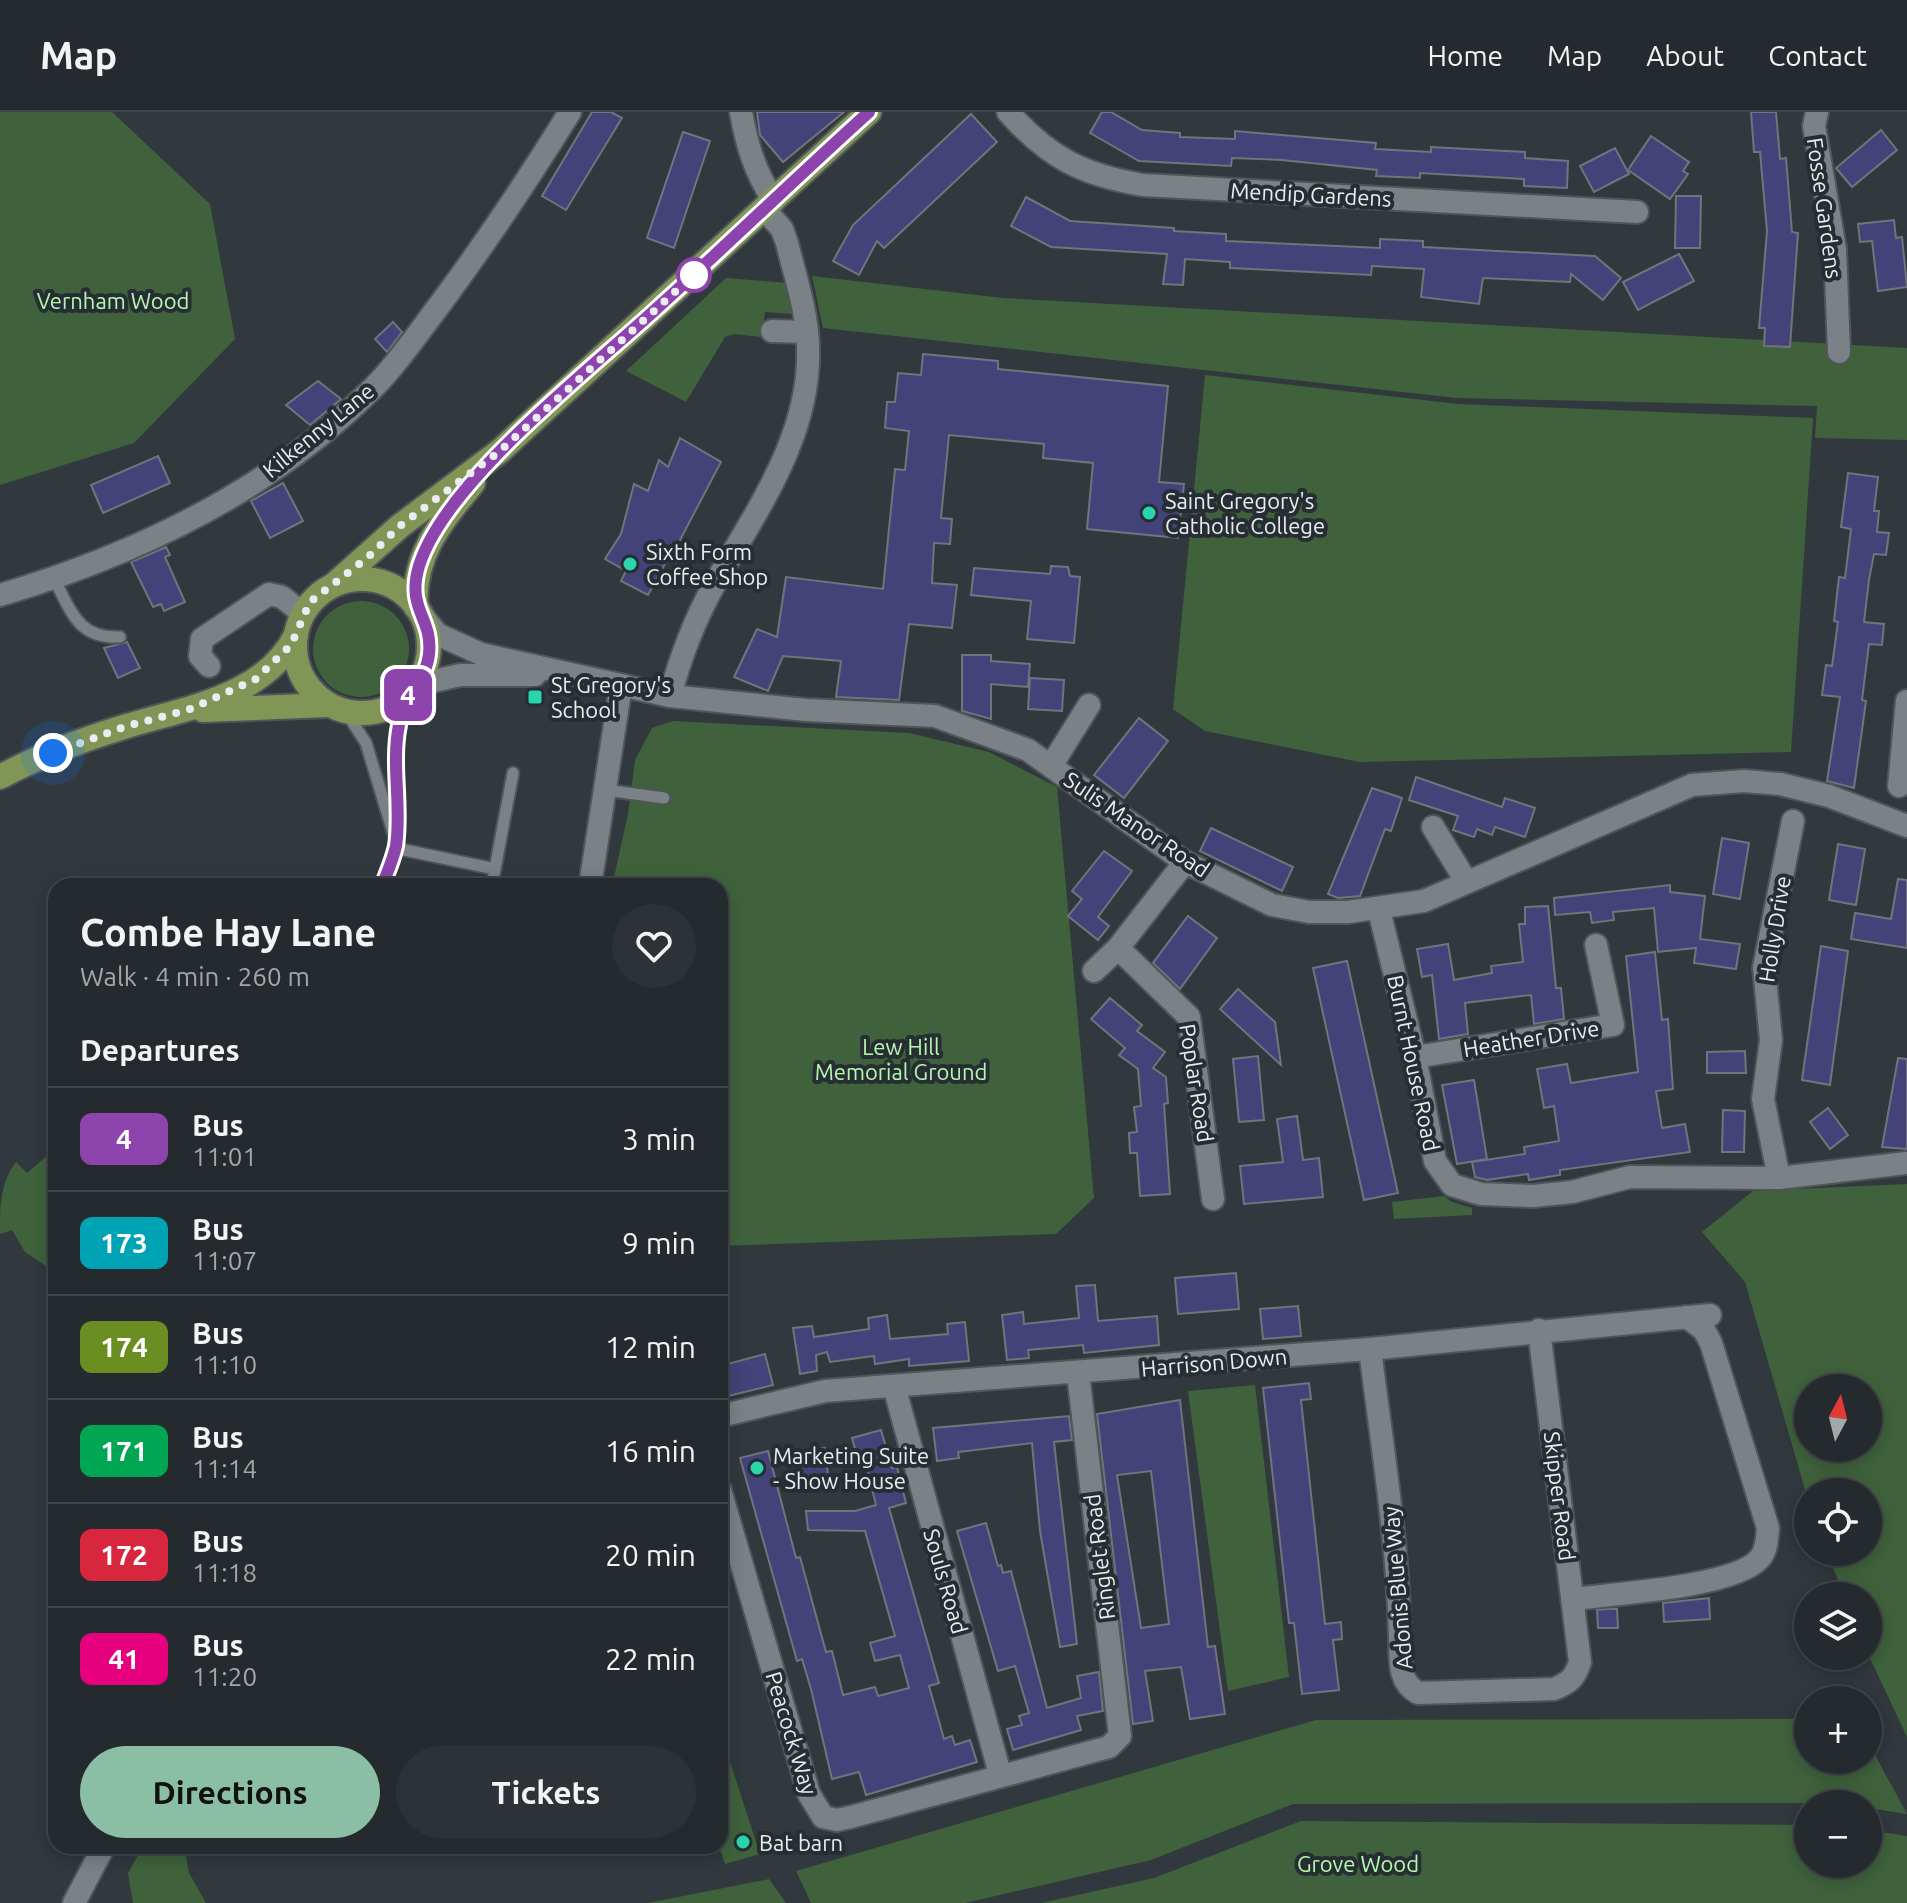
<!DOCTYPE html>
<meta charset="utf-8">
<style>
body{margin:0;font-family:Ubuntu,sans-serif;background:#2d3236;color:#f1f3f6;height:100vh;display:flex;flex-direction:column;font-size:30px;white-space:nowrap}
*{box-sizing:border-box;margin:0}
p{font-size:26px;color:#a3a7aa}
.icon{flex:none;width:44px;height:44px;fill:none;stroke:currentColor;stroke-width:2;stroke-linecap:round;stroke-linejoin:round}
.map{position:relative;flex:1;overflow:hidden}
.details{position:absolute;left:48px;top:766px;width:680px;height:976px;display:flex;flex-direction:column;background:#252a2e;border-radius:24px;box-shadow:0 4px 20px #0003,0 0 0 2px #42464a}
.details>*{flex:none}
.badge{padding:0 16px;border-radius:12px;font-size:28px;line-height:52px}
.needle{width:52px;rotate:7deg}
.tools{position:absolute;left:1794px;top:1262px;display:grid;gap:16px}
.tools a{display:grid;place-items:center;width:88px;height:88px;border-radius:50%;background:#252a2e;box-shadow:0 4px 20px #0003,0 0 0 2px #42464a;font-size:40px}
.you{position:absolute;width:40px;height:40px;margin:-20px;border:6px solid #fff;border-radius:50%;background:#1a73e8;box-shadow:0 0 0 12px #1a73e833}
.map>.badge{position:absolute;translate:-50% -50%;box-shadow:0 0 0 4px #fff}
h2{padding:0 32px;font-size:30px;line-height:72px}
.round{display:grid;place-items:center;flex:none;width:84px;height:84px;border-radius:42px;background:#2d3236}
.head{display:flex;align-items:center;justify-content:space-between;height:136px;padding:0 32px}
h1{font-size:38px;font-weight:600;line-height:60px}
.primary-button{display:flex;gap:16px;margin-top:auto;padding:16px 32px}
.primary-button a{flex:1;height:92px;border-radius:48px;background:#8abfa5;color:#111;font-size:32px;font-weight:600;line-height:92px;text-align:center}
.primary-button a+a{background:#2d3236;color:#f1f3f6}
ul{padding:0;list-style:none}
li{display:flex;align-items:center;gap:24px;height:104px;padding:0 32px;border-top:2px solid #42464a}
li div{flex:1}
li b{display:block;font-size:30px}
li em{font-style:normal}
li .badge{min-width:88px;font-weight:700;text-align:center}
header{display:flex;align-items:center;gap:48px;box-sizing:border-box;height:112px;padding:0 40px;background:#252a2e;border-bottom:2px solid #42464a}
header strong{font-size:38px}
nav{display:flex;gap:44px;margin-inline-start:auto;font-size:28px}
.map>svg:first-child{display:block}
</style>
<header>
<strong>Map</strong>
<nav><a>Home</a><a>Map</a><a>About</a><a>Contact</a></nav>
</header>
<div class="map">
<svg width="1907" height="1791" viewBox="0 0 1907 1791">
<rect width="100%" height="100%" fill="#31383e"/>
<!-- green -->
<g fill="#3f623c" fill-rule="evenodd">
<path d="M0,0H112L210,92L235,227L134,331L0,373Z"/>
<path d="M812,164L1003,186L1907,236V328L1815,326L1817,294L1457,286L823,216Z"/>
<path d="M726,166L788,171L792,202L765,200L761,225L734,222L725,225L686,290L626,259Z"/>
<path d="M1205,263L1458,292L1813,306L1791,640L1359,650L1205,619L1173,597Z"/>
<circle cx="361" cy="537" r="48"/>
<path d="M673,609L909,621L989,640L1057,675L1094,1086L1056,1122L720,1134V774H612L628,702L635,648L652,616Z"/>
<path d="M56,1036V1084L49,1107L56,1113V1170L47,1168L49,1156L25,1140L12,1118L0,1122C0,1094 0,1071 16,1050L27,1061Z"/>
<path d="M1907,1072V1625L1868,1542V1484H1844L1827,1440H1868V1380H1808V1388L1745,1170L1702,1120L1753,1079ZM1808,1276H1868V1336H1808Z"/>
<path d="M1444,1084L1452,1090L1472,1096V1103L1394,1107L1392,1090Z"/>
<path d="M1255,1273L1289,1565L1228,1579L1188,1279Z"/>
<path d="M1808,1607V1648H1868V1630L1907,1702L1868,1696V1692L1838,1691L1293,1692L1151,1748L965,1791H811L796,1759L1316,1608Z"/>
<path d="M720,1619L760,1742L725,1752L719,1734Z"/>
<path d="M1301,1709L1808,1713V1752H1868V1718L1907,1724V1791H1041L1154,1766Z"/>
<path d="M143,1734H184L189,1761L206,1791H133L128,1761Z"/>
<path d="M769,1767L786,1791H648Z"/>
</g>
<!-- building -->
<g fill="#444379" stroke="#72737c" stroke-width="2" fill-rule="evenodd">
<path d="M592,0H611L622,6L566,98L542,84Z"/>
<path d="M757,0H844L783,50L760,23Z"/>
<path d="M1102,0H1111L1142,18L1180,21V25L1235,27V19L1376,31L1375,37L1431,40V35L1525,40V46L1568,49L1567,76L1524,74V67L1420,61V66L1376,64L1377,58L1282,48L1232,46L1231,54L1139,49L1090,21Z"/>
<path d="M1751,0H1776L1780,47L1786,46L1792,120L1798,121L1790,235L1764,234L1765,216H1759L1767,119L1760,40H1754Z"/>
<path d="M971,2L997,30L884,136L877,129L859,163L833,149L853,113Z"/>
<path d="M1881,18L1897,38L1852,75L1836,56Z"/>
<path d="M683,20L710,29L674,136L647,126Z"/>
<path d="M1651,24L1689,50L1683,59L1688,62L1670,87L1628,58Z"/>
<path d="M1615,36L1629,62L1594,80L1580,54Z"/>
<path d="M1676,84H1701L1700,136H1675Z"/>
<path d="M1026,85L1070,109L1174,116V119L1226,122V129L1380,136V127L1423,129V135L1595,144L1621,166L1603,188L1571,162L1570,170L1483,166L1479,192L1421,185L1424,157L1372,154L1371,163L1230,156V150L1185,147L1183,173L1163,172L1167,142L1051,135L1011,114Z"/>
<path d="M1894,108L1896,126L1902,125L1907,175L1878,179L1872,129L1860,130L1858,112Z"/>
<path d="M1679,142L1694,169L1638,198L1623,170Z"/>
<path d="M393,210L402,220L387,240L375,227Z"/>
<path d="M923,242L998,249V257L1168,274L1159,370L1184,372L1178,426L1087,417L1093,351L1043,346L1044,332L949,323L941,406L952,407L950,432L934,431L932,471L957,473L952,516L909,512L899,588L836,585L841,549L783,544L768,579L734,565L757,517L777,525L786,465L883,477L895,357L905,358L909,319L885,316L887,290H895L898,261L921,263Z"/>
<path d="M318,269L341,287L310,313L286,293Z"/>
<path d="M680,326L721,350L680,428L689,430L687,452L666,450L648,483L621,469L626,459L605,447L621,422L634,372L648,379L659,348L668,355Z"/>
<path d="M158,344L170,371L103,401L91,373Z"/>
<path d="M1848,361L1878,365L1874,399H1879L1877,420L1889,421L1886,443L1874,442L1869,468L1864,510L1884,512L1882,533L1869,532L1862,588L1866,589L1854,676L1827,669L1840,585L1822,583L1826,553L1832,554L1838,510L1834,509L1839,465L1845,466L1851,417L1841,415Z"/>
<path d="M283,371L303,409L270,426L251,389Z"/>
<path d="M166,435L170,443L165,445L185,490L164,499L161,492L153,495L131,450Z"/>
<path d="M1051,454L1068,455L1070,464L1080,465L1074,531L1027,527L1031,489L971,483L974,456L1050,462Z"/>
<path d="M127,530L140,556L118,566L104,536Z"/>
<path d="M962,543H991V549L1030,552L1028,575L991,572V607L962,599Z"/>
<path d="M1030,566L1064,568L1062,599L1028,597Z"/>
<path d="M1139,606L1168,629L1124,686L1094,663Z"/>
<path d="M1416,665L1502,695L1505,686L1535,696L1525,725L1495,715L1492,723L1477,717L1474,725L1453,718L1458,704L1409,688Z"/>
<path d="M1372,676L1402,686L1391,719L1385,717L1360,784L1338,786L1328,782Z"/>
<path d="M1211,716L1293,755L1282,779L1200,739Z"/>
<path d="M1722,726L1749,731L1740,787L1713,782Z"/>
<path d="M1838,732L1865,737L1856,793L1829,788Z"/>
<path d="M1104,739L1132,759L1098,805L1109,814L1098,828L1068,804L1082,787L1072,779Z"/>
<path d="M1898,767L1907,768V836L1851,827L1855,801L1891,807Z"/>
<path d="M1670,773V780L1705,784L1700,827L1740,832L1736,857L1694,851L1696,836L1658,840L1654,796L1613,800L1614,808L1592,811L1590,800L1555,803L1554,786Z"/>
<path d="M1548,794L1556,876H1561L1564,907L1534,912L1531,883L1465,891L1468,922L1439,927L1432,863L1422,865L1417,837L1448,832L1454,868L1492,861L1491,854L1523,850L1519,812H1525V795Z"/>
<path d="M1188,804L1217,826L1180,877L1153,851Z"/>
<path d="M1821,834L1848,839L1830,973L1802,968Z"/>
<path d="M1655,840L1662,908L1668,907L1673,977L1656,979L1662,1016L1685,1012L1690,1040L1560,1058V1063L1529,1068L1528,1062L1487,1068L1475,1065L1472,1050L1525,1042L1524,1035L1559,1029L1554,994L1544,996L1537,957L1567,952L1571,971L1638,960L1626,844Z"/>
<path d="M1347,849L1398,1081L1364,1088L1313,856Z"/>
<path d="M1238,877L1275,910L1281,953L1220,897Z"/>
<path d="M1110,886L1142,913L1137,919L1165,940L1153,956L1166,965L1168,991L1164,992L1170,1082L1140,1084L1137,1041H1130L1129,1021L1137,1020L1134,995L1141,994L1138,957L1119,943L1125,936L1091,907Z"/>
<path d="M1745,939L1746,961H1707V940Z"/>
<path d="M1258,944L1264,1008L1239,1010L1233,947Z"/>
<path d="M1898,946L1907,947V1037L1882,1035Z"/>
<path d="M1474,968L1487,1047L1457,1052L1442,973Z"/>
<path d="M1828,996L1848,1023L1830,1037L1810,1010Z"/>
<path d="M1723,998L1745,999L1744,1040H1722Z"/>
<path d="M1297,1004L1303,1048L1319,1046L1323,1085L1244,1092L1240,1054L1283,1050L1277,1007Z"/>
<path d="M1236,1161L1239,1197L1178,1202L1175,1166Z"/>
<path d="M1095,1173L1098,1209L1157,1204L1159,1233L1084,1241L1083,1233L1028,1238L1029,1246L1007,1248L1002,1203L1023,1200L1024,1212L1079,1206L1076,1174Z"/>
<path d="M1298,1194L1301,1224L1263,1227L1260,1197Z"/>
<path d="M887,1203L890,1227L948,1222L947,1212L965,1210L969,1249L909,1254V1247L875,1252L874,1244L830,1250L827,1240L816,1243L817,1259L800,1262L793,1216L812,1214L814,1225L869,1217L868,1206Z"/>
<path d="M765,1242L773,1273L720,1286V1254Z"/>
<path d="M1309,1271L1311,1287L1301,1288L1325,1512L1341,1510L1342,1527L1333,1528L1339,1578L1302,1582L1294,1511H1289L1263,1276Z"/>
<path d="M1180,1288L1208,1535L1215,1534L1225,1602L1190,1607L1181,1555L1145,1559L1153,1609L1133,1612L1097,1302ZM1151,1359L1169,1512L1141,1516L1117,1363Z"/>
<path d="M1069,1304L1072,1328L1054,1330L1077,1532L1060,1535L1040,1419L1032,1331L958,1340L959,1346L937,1349L933,1316Z"/>
<path d="M881,1318L892,1356L897,1355L906,1391L889,1396L939,1571L929,1574L944,1627L952,1624L955,1633L970,1628L977,1650L866,1683L859,1660L832,1667L811,1577L802,1547L797,1549L740,1346L768,1339L796,1446L800,1445L826,1540L832,1539L843,1583L875,1575L878,1584L909,1576L900,1543L875,1549L870,1531L895,1524L865,1419L808,1418L806,1399H855L876,1393L867,1356L861,1357L852,1326Z"/>
<path d="M825,1336L828,1363L803,1365L800,1341Z"/>
<path d="M986,1411L998,1454L1001,1453L1003,1461L1011,1459L1047,1596L1081,1586L1077,1564L1099,1560L1103,1599L1077,1604L1081,1618L1013,1638L1007,1617L1022,1613L1019,1604L1029,1601L1015,1554L998,1559L957,1419Z"/>
<path d="M1709,1486L1710,1507L1664,1510L1663,1491Z"/>
<path d="M1608,1497H1617L1618,1516H1598L1597,1498Z"/>
</g>
<g fill="none" stroke-linecap="round" stroke-linejoin="round">
<!-- service casing -->
<g stroke="#4f5559" stroke-width="15">
<g id="service">
<path d="M53,465C71,498 77,527 120,525"/>
<path d="M346,600L366,631L393,720"/>
<path d="M606,678L664,686"/>
<path d="M395,736L495,757L492,774"/>
<path d="M495,757L513,661"/>
<path d="M382,774L396,732L395,643L406,585"/>
</g>
</g>
<!-- minor casing -->
<g stroke="#4f5559" stroke-width="26">
<g id="minor">
<path d="M741,0C747,34 755,60 774,89"/>
<path d="M1008,0C1049,46 1083,63 1143,73L1637,100"/>
<path d="M1817,0L1814,14L1835,137L1839,240"/>
<path d="M772,219L807,220"/>
<path d="M0,483C135,443 267,380 369,280C396,254 418,221 441,191C487,129 529,66 570,0"/>
<path d="M424,506L437,522L481,542L670,584L806,598L935,604L1028,638L1185,750L1272,793L1309,800H1348L1424,789L1692,673L1744,669L1780,672L1829,684L1907,714"/>
<path d="M209,554L200,544L202,527L269,482L282,485L302,501"/>
<path d="M416,573L460,563H535"/>
<path d="M670,584C680,547 694,509 713,475C755,400 812,324 808,233C807,199 795,164 787,131L782,117L765,98"/>
<path d="M1051,654L1089,593"/>
<path d="M1899,674L1907,589"/>
<path d="M1433,715L1466,769"/>
<path d="M1185,750L1118,836L1189,905L1213,1087"/>
<path d="M590,774L621,573"/>
<path d="M1379,798L1415,945L1435,1049L1452,1073L1481,1082L1533,1084L1572,1080L1630,1065L1779,1066L1907,1051"/>
<path d="M1094,859L1118,836"/>
<path d="M1415,945L1613,913L1596,833"/>
<path d="M1779,1066L1763,987L1771,928L1764,856L1793,709"/>
<path d="M1370,1237C1382,1334 1398,1429 1400,1526C1401,1547 1397,1569 1418,1581L1554,1577C1569,1571 1575,1566 1580,1550L1539,1218"/>
<path d="M894,1274L1000,1662"/>
<path d="M720,1304L825,1279L1370,1237L1710,1203"/>
<path d="M720,1378L809,1682L823,1705L837,1708L851,1705L1109,1635L1120,1624L1078,1261"/>
<path d="M1573,1487C1612,1482 1737,1475 1760,1446C1767,1438 1767,1426 1768,1416L1711,1231L1704,1218L1687,1205"/>
<path d="M74,1791L104,1734"/>
</g>
</g>
<!-- primary casing -->
<g stroke="#4f5559" stroke-width="28">
<g id="primary">
<circle cx="362" cy="534" r="67"/>
<path d="M336,471L400,414L500,339L869,0"/>
<path d="M416,495C412,443 442,409 473,371"/>
<path d="M203,598L328,593"/>
<path d="M0,665C39,644 84,627 127,614C186,596 265,585 296,523"/>
</g>
</g>
<!-- service -->
<use href="#service" stroke="#7a8288" stroke-width="11"/>
<!-- minor -->
<use href="#minor" stroke="#7a8288" stroke-width="22"/>
<!-- primary -->
<use href="#primary" stroke="#819556" stroke-width="24"/>
</g>
<g fill="none" stroke-linecap="round" stroke-linejoin="round">
<!-- line casing -->
<g stroke="#fff" stroke-width="18">
<path id="line" d="M382,774C387,761 393,748 396,734C402,694 391,653 399,613C404,584 427,567 429,542C433,505 406,498 419,454C445,370 589,259 655,198C727,133 797,65 869,0"/>
</g>
<!-- line -->
<use href="#line" stroke="#8e44ad" stroke-width="12"/>
<!-- walk -->
<path stroke="#e9edf1" stroke-width="8" stroke-dasharray="0 14.4" d="M53,641L127,614L188,598L256,567L291,533L310,490L367,446L400,414L500,339L699,158L694,163"/>
</g>
<!-- markers -->
<circle fill="#fff" stroke="#8e44ad" stroke-width="4" cx="694" cy="163" r="16"/>
<g fill="#2ad5ac" stroke="#272e33" stroke-width="3">
<circle cx="1149" cy="401" r="8"/>
<circle cx="630" cy="452" r="8"/>
<rect x="527" y="577" width="16" height="16" rx="4"/>
<circle cx="757" cy="1356" r="8"/>
<circle cx="743" cy="1730" r="8"/>
</g>
<g text-anchor="middle" dominant-baseline="central" stroke-width="8" stroke-linejoin="round" paint-order="stroke">
<!-- street labels -->
<g font-size="22" fill="#e9edf1" stroke="#272e33">
<text transform="translate(1311 82) rotate(3)">Mendip Gardens</text>
<text transform="translate(1825 96) rotate(82)">Fosse Gardens</text>
<text transform="translate(318 318) rotate(-39)">Kilkenny Lane</text>
<text transform="translate(1137 712) rotate(34)">Sulis Manor Road</text>
<text transform="translate(1774 817) rotate(-81)">Holly Drive</text>
<text transform="translate(1531 926) rotate(-9)">Heather Drive</text>
<text transform="translate(1414 951) rotate(78)">Burnt House Road</text>
<text transform="translate(1197 971) rotate(81)">Poplar Road</text>
<text transform="translate(1214 1250) rotate(-5)">Harrison Down</text>
<text transform="translate(1560 1384) rotate(83)">Skipper Road</text>
<text transform="translate(1099 1445) rotate(-97)">Ringlet Road</text>
<text transform="translate(946 1469) rotate(74)">Souls Road</text>
<text transform="translate(1397 1476) rotate(-95)">Adonis Blue Way</text>
<text transform="translate(792 1621) rotate(73)">Peacock Way</text>
</g>
<!-- park labels -->
<g font-size="22" fill="#b5f8af" stroke="#272e33">
<text x="113" y="188">Vernham Wood</text>
<text x="901" y="934">Lew Hill<tspan x="901" dy="25">Memorial Ground</tspan></text>
<text x="1358" y="1751">Grove Wood</text>
</g>
<!-- poi labels -->
<g font-size="22" fill="#e9edf1" stroke="#272e33" text-anchor="start">
<text x="1165" y="388">Saint Gregory's<tspan x="1165" dy="25">Catholic College</tspan></text>
<text x="646" y="439">Sixth Form<tspan x="646" dy="25">Coffee Shop</tspan></text>
<text x="551" y="572">St Gregory's<tspan x="551" dy="25">School</tspan></text>
<text x="773" y="1343">Marketing Suite<tspan x="773" dy="25">- Show House</tspan></text>
<text x="759" y="1730">Bat barn</text>
</g>
</g>
</svg>
<div class="tools">
<a><svg class="needle" viewBox="-14 -14 28 28"><path d="M0-13l5 13h-10z" fill="#e53935"/><path d="M0 13l5-13h-10z" fill="#a3a7aa"/></svg></a>
<a><svg class="icon" aria-label="locate" viewBox="0 0 24 24"><circle cx="12" cy="12" r="6"/><path d="M12 2v4M12 18v4M2 12h4M18 12h4"/></svg></a>
<a><svg class="icon" aria-label="layers" viewBox="0 0 24 24"><path d="M12 4l9 5-9 5-9-5zM3 14l9 5 9-5"/></svg></a>
<a>+</a>
<a>−</a>
</div>
<div class="you" style="left:53px;top:641px"></div>
<b class="badge" style="left:408px;top:583px;background:#8e44ad;color:#fff">4</b>
<section class="details">
<div class="head"><div><h1>Combe Hay Lane</h1><p>Walk · 4 min · 260 m</p></div><a class="round"><svg class="icon" aria-label="heart" viewBox="0 0 24 24"><path d="M12 20l-8-8c-3-5 5-10 8-4 3-6 11-1 8 4z"/></svg></a></div>
<h2>Departures</h2>
<ul>
<li><span class="badge" style="background:#8e44ad;color:#fff">4</span><div><b>Bus</b><p>11:01</p></div><em>3 min</em></li>
<li><span class="badge" style="background:#00a3b4;color:#fff">173</span><div><b>Bus</b><p>11:07</p></div><em>9 min</em></li>
<li><span class="badge" style="background:#6b8e23;color:#fff">174</span><div><b>Bus</b><p>11:10</p></div><em>12 min</em></li>
<li><span class="badge" style="background:#00a651;color:#fff">171</span><div><b>Bus</b><p>11:14</p></div><em>16 min</em></li>
<li><span class="badge" style="background:#d7263d;color:#fff">172</span><div><b>Bus</b><p>11:18</p></div><em>20 min</em></li>
<li><span class="badge" style="background:#e6007e;color:#fff">41</span><div><b>Bus</b><p>11:20</p></div><em>22 min</em></li>
</ul>
<div class="primary-button"><a>Directions</a><a>Tickets</a></div>
</section>
</div>
